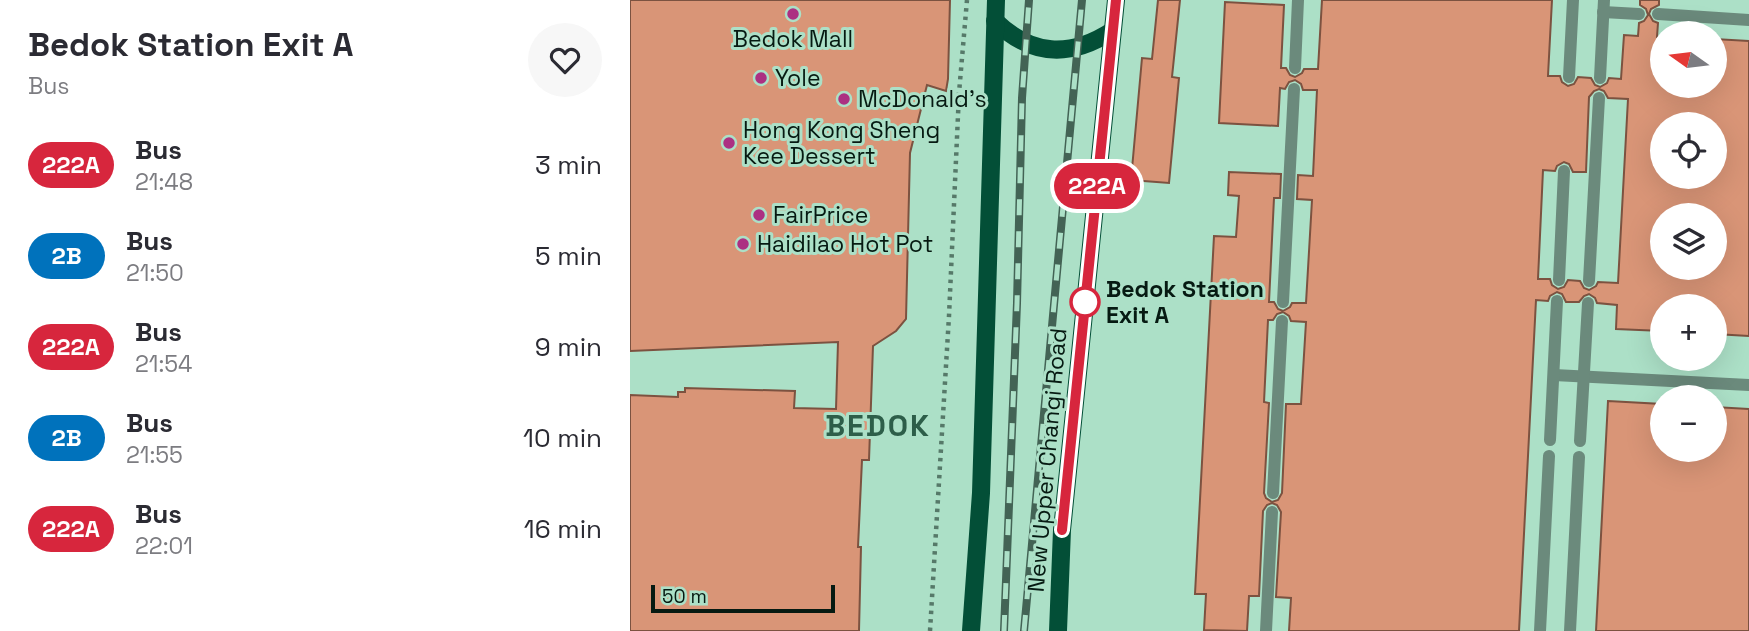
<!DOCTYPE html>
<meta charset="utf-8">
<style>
body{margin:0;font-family:"Space Grotesk",sans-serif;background:#f7f7f7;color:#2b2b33;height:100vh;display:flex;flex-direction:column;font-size:26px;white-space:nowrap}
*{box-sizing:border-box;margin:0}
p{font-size:23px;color:#7c7c81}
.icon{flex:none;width:38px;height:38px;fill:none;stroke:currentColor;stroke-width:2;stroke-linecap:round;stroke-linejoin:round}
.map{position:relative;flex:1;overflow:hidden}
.drawer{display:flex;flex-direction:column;background:#fff;width:630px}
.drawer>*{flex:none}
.badge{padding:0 14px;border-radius:23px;font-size:24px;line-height:46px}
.needle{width:46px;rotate:284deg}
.tools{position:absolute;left:1020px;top:21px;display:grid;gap:14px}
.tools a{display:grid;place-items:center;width:77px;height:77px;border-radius:50%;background:#fff;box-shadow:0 7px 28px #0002;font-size:35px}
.scale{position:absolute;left:21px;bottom:18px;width:184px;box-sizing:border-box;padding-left:7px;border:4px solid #061a12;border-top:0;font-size:19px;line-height:24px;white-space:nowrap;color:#061a12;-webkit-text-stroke:5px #ace0c7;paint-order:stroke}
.map>.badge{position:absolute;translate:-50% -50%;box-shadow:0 0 0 4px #fff}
.round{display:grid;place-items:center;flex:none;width:74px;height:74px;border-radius:37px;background:#f7f7f7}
.summary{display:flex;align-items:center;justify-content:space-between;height:119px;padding:0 28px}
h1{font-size:33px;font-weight:600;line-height:52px}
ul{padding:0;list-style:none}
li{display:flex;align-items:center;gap:21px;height:91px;padding:0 28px}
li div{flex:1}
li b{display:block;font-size:26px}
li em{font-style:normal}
li .badge{min-width:77px;font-weight:700;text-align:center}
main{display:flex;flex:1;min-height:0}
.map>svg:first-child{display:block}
</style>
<main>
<section class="drawer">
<div class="summary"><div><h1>Bedok Station Exit A</h1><p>Bus</p></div><a class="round"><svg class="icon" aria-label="heart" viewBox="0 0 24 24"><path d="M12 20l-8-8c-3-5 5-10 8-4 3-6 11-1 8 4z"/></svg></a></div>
<ul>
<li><span class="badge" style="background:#d7263d;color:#fff">222A</span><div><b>Bus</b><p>21:48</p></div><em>3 min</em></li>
<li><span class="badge" style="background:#0072bc;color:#fff">2B</span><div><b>Bus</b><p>21:50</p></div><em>5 min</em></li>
<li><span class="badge" style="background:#d7263d;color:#fff">222A</span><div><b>Bus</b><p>21:54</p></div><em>9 min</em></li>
<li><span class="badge" style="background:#0072bc;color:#fff">2B</span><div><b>Bus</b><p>21:55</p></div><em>10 min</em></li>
<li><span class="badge" style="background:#d7263d;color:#fff">222A</span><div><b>Bus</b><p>22:01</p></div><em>16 min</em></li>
</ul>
</section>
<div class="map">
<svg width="1119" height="631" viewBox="0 0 1119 631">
<rect width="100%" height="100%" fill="#ace0c7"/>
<!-- building -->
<g fill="#d99577" stroke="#7c5240" stroke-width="2" fill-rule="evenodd">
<path d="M0,0H320L318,79L316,91L297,85L280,153L276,319L266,331L243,346L239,460H232L228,547H231L229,631H0V395L48,397V392H55V388L165,391L164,408L206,409L208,342L0,351Z"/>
<path d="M528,0H550L542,77L549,78L539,183L501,180L512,58L522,59Z"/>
<path d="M692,0H922L918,76H930L932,82L938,86L944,84L948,77L961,78L965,85L970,87L977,83L979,78L991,79L994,35L1008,36L1009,23L1014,21L1018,15L1016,9L1010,5V0H1029V5L1021,9L1019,14L1023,21L1028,23L1027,37H1032V86H1085V39L1119,41V336L1085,334V306H1032V331L986,329L987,305L967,303L965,298L959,294L954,296L949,302H936L932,294L927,292L920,296L918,301L906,300L889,631H659L661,598L646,597L651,512L647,505L642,503L637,505L633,511L629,596H619L617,631L574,630L576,594H565L584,236L606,237L609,196L598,195L599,172L651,174L650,198H644L639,302H644L648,309L653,311L660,307L662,303H676L682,200L667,199L668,175L683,176L687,90H673L671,84L665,80L659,82L655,89L650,88L648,126L589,123L595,2L654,5L651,68H656L660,75L665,77L672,73L674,69H688ZM969,89L974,91L978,98L998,99L988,283L968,282L966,286L959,290L954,288L950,281L938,280L934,287L928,289L922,285L920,279H908L913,170L925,171L927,166L934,162L939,164L943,172H956L959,97L964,91ZM1032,124H1085V177H1032ZM1032,215H1085V268H1032ZM653,312L659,316L661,321L676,322L671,404H656L652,493L648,500L642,502L636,498L634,493L639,403L634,402L638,320H643L647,314Z"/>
<path d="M978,401L1032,404V450H1085V407L1119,409V631H966Z"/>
</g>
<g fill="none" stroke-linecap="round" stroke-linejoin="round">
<!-- path -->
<path stroke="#567969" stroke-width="4.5" stroke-dasharray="3.5 5" stroke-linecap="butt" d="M300,631L319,316L329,93L337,0"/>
<!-- service -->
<g stroke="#6b8a7c" stroke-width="12">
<path d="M973,12L1009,14"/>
<path d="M1028,14L1119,20"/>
<path d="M665,68L668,0"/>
<path d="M939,77L943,0"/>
<path d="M970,78L974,0"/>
<path d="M929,280L934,171"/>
<path d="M959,281L969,98"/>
<path d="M653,302L664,89"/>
<path d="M924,375L1119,385"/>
<path d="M920,440L927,301"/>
<path d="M950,441L958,303"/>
<path d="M643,493L652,321"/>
<path d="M636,631L642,512"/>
<path d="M910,631L919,456"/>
<path d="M940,631L949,457"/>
</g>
<!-- primary -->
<g stroke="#034f37" stroke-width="18">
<path d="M365,21C401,56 440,58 482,31"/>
<path d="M341,631L351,493L366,0"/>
<path d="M428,631L432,530L486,0"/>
</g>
<!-- rail casing -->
<g stroke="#436355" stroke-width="8">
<g id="rail">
<path d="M374,631L387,303L392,98L399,0"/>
<path d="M394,631L452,0"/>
</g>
</g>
<!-- rail -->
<use href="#rail" stroke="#ace0c7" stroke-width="5" stroke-dasharray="16" stroke-linecap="butt"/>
</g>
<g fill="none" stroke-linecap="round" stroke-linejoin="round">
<!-- line casing -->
<g stroke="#fff" stroke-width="16">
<path id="line" d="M432,530L486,0"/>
</g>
<!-- line -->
<use href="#line" stroke="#d7263d" stroke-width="10"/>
</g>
<!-- markers -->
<g fill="#ac3082" stroke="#ace0c7" stroke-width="2.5">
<circle cx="163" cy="14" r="7"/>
<circle cx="131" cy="78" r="7"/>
<circle cx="214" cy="99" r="7"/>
<circle cx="99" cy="143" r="7"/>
<circle cx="129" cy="215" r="7"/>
<circle cx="113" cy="244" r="7"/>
</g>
<circle fill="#fff" stroke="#d7263d" stroke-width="3.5" cx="455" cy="302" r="14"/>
<g text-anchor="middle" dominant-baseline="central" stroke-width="6" stroke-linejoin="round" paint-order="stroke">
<!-- poi labels -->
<g font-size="23" fill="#061a12" stroke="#ace0c7" text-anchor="start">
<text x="163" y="39" text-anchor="middle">Bedok Mall</text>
<text x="145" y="78">Yole</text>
<text x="228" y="99">McDonald's</text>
<text x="113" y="130">Hong Kong Sheng<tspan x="113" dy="26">Kee Dessert</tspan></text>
<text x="143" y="215">FairPrice</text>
<text x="127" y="244">Haidilao Hot Pot</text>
</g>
<!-- stop labels -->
<g font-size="23" font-weight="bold" fill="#061a12" stroke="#ace0c7" text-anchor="start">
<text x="476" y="289">Bedok Station<tspan x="476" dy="26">Exit A</tspan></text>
</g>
<!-- street labels -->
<g font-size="23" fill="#061a12" stroke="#ace0c7">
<text transform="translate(417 460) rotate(-85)">New Upper Changi Road</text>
</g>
<!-- district labels -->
<g font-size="30" font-weight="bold" letter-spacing="2" fill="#2d5e49" stroke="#ace0c7">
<text x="248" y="425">BEDOK</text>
</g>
</g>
</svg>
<div class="tools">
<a><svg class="needle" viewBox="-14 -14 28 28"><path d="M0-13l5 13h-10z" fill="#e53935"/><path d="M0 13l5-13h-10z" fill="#7c7c81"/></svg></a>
<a><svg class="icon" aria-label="locate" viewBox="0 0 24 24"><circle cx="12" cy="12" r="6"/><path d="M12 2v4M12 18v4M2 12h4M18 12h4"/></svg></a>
<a><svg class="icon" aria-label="layers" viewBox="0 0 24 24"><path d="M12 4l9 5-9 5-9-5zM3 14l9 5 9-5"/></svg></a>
<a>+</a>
<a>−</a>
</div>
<div class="scale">50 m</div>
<b class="badge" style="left:467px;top:186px;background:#d7263d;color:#fff">222A</b>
</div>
</main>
